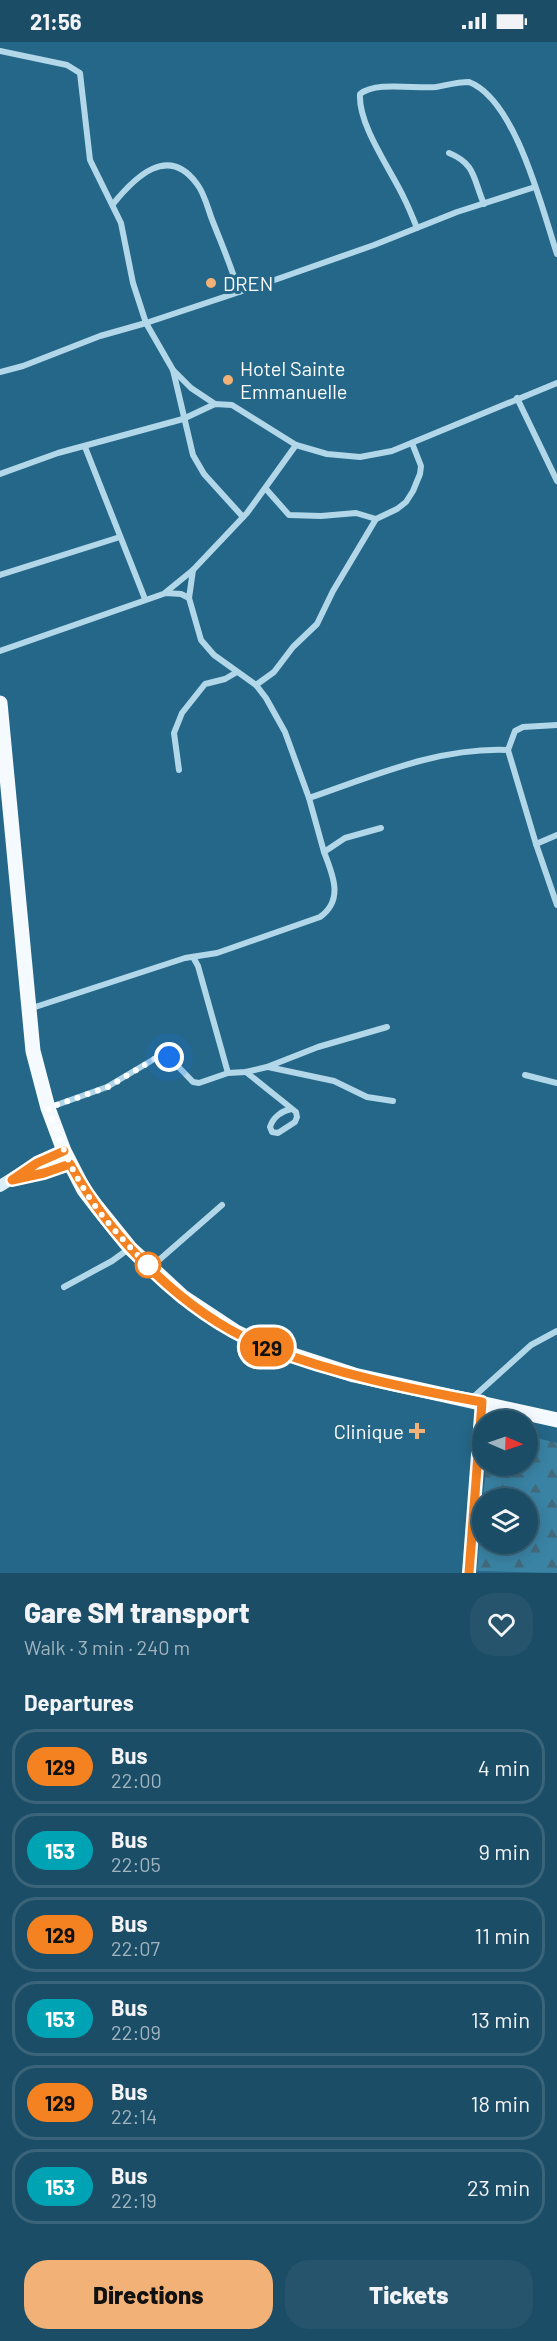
<!DOCTYPE html>
<meta charset="utf-8">
<style>
body{margin:0;font-family:Barlow,sans-serif;background:#25546c;color:#f1f3f6;height:100vh;display:flex;flex-direction:column;font-size:22px;white-space:nowrap}
*{box-sizing:border-box;margin:0}
p{font-size:20px;color:#a0b4bf}
.icon{flex:none;width:33px;height:33px;fill:none;stroke:currentColor;stroke-width:2;stroke-linecap:round;stroke-linejoin:round}
.map{position:relative;height:1531px;overflow:hidden}
.drawer{display:flex;flex-direction:column;background:#1c4d66;flex:1}
.drawer>*{flex:none}
.badge{padding:0 12px;border-radius:20px;font-size:21px;line-height:39px}
.needle{width:39px;rotate:92deg}
.fabs{position:absolute;left:472px;top:1368px;display:grid;gap:12px}
.fabs a{display:grid;place-items:center;width:66px;height:66px;border-radius:50%;background:#1c4d66;box-shadow:0 3px 15px #0003,0 0 0 2px #3a647a;font-size:30px}
.you{position:absolute;width:30px;height:30px;margin:-15px;border:4px solid #fff;border-radius:50%;background:#1a73e8;box-shadow:0 0 0 9px #1a73e833}
.map>.badge{position:absolute;translate:-50% -50%;box-shadow:0 0 0 3px #fff}
h2{padding:0 24px;font-size:22px;line-height:54px}
.round{display:grid;place-items:center;flex:none;width:63px;height:63px;border-radius:24px;background:#25546c}
.headline{display:flex;align-items:center;justify-content:space-between;height:102px;padding:0 24px}
h1{font-size:28px;font-weight:800;line-height:45px}
.primary-button{display:flex;gap:12px;margin-top:auto;padding:12px 24px}
.primary-button a{flex:1;height:69px;border-radius:24px;background:#f2b176;color:#111;font-size:24px;font-weight:800;line-height:69px;text-align:center}
.primary-button a+a{background:#25546c;color:#f1f3f6}
ul{padding:0;list-style:none}
li{display:flex;align-items:center;gap:18px;height:75px;margin:0 12px 9px;padding:0 12px;border:3px solid #3a647a;border-radius:24px}
li div{flex:1}
li b{display:block;font-size:22px}
li em{font-style:normal}
li .badge{min-width:66px;font-weight:700;text-align:center}
.status{display:flex;justify-content:space-between;align-items:center;height:42px;padding:0 30px;background:#1c4d66;direction:ltr}
.status svg{height:16px;fill:currentColor}
.map>svg:first-child{display:block}
</style>
<div class="status"><b>21:56</b><svg viewBox="0 0 49 12"><path d="M0 12V9h3v3zM5 12V6h3v6zM10 12V3h3v9zM15 12V0h3v12zM26 1h20v11H26zM47 4h2v5h-2z"/></svg></div>
<div class="map">
<svg width="557" height="1531" viewBox="0 0 557 1531">
<defs>
<pattern id="forest-firs" width="22" height="20" patternUnits="userSpaceOnUse" patternTransform="scale(1.5)"><rect width="22" height="20" fill="#3a83a4"/><path d="M5 1l3.5 6h-7zM16 11l3.5 6h-7z" fill="#426a7c"/></pattern>
</defs>
<rect width="100%" height="100%" fill="#256788"/>
<!-- forest -->
<path fill="url(#forest-firs)" d="M528,1394L557,1401V1531L477,1529L483,1457V1502H528V1456H483L486,1424H528Z"/>
<g fill="none" stroke-linecap="round" stroke-linejoin="round">
<!-- minor -->
<g stroke="#b1d7e9" stroke-width="6">
<path d="M0,9L67,23L80,31L90,118L121,181L133,241L146,281L173,328L193,413L204,432L243,475"/>
<path d="M449,111C476,122 473,137 484,162"/>
<path d="M113,162C135,135 168,102 197,142C205,152 208,168 213,180C222,203 232,226 239,250"/>
<path d="M417,186C413,176 409,166 404,156C391,128 358,83 360,52C376,39 415,47 436,45C447,43 458,40 469,40C516,58 542,167 557,212"/>
<path d="M173,328L191,346L215,362"/>
<path d="M0,330L23,324L100,294L146,281L266,241L374,203L457,170L535,145"/>
<path d="M517,356L557,439"/>
<path d="M85,405L145,557"/>
<path d="M0,432L58,411L183,377L215,362L232,363L296,403L327,412L360,415L392,409L557,341"/>
<path d="M266,447L289,473L321,474L356,471L376,477"/>
<path d="M193,528L189,556L201,598L214,613L256,643L266,656L285,690L309,756C373,734 439,705 508,708L536,802L557,863"/>
<path d="M0,533L120,495"/>
<path d="M166,550L193,528L247,471L296,403"/>
<path d="M0,609L166,551L181,552L189,556"/>
<path d="M256,643L274,630L293,605L317,582L333,549L376,477L397,467L406,460L413,449L420,432L421,424L412,401"/>
<path d="M508,708L515,689L523,685L557,683"/>
<path d="M179,728L174,691L182,671L205,642L225,637L237,630"/>
<path d="M309,756L324,810"/>
<path d="M536,802L557,793"/>
<path d="M193,915L198,924L228,1031"/>
<path d="M29,967L185,916L217,911L320,875C344,858 333,833 324,810L345,796L381,786"/>
<path d="M268,1025L334,1039L367,1055L393,1059"/>
<path d="M246,1030L296,1070L297,1075L295,1080L278,1091L272,1090L270,1085C273,1075 282,1069 291,1067"/>
<path d="M525,1033L557,1041"/>
<path d="M48,1066L107,1045L161,1013L169,1015L193,1040L199,1041L228,1031L246,1030L267,1025L318,1005L387,985"/>
<path d="M151,1225L222,1163"/>
<path d="M64,1245L112,1219L130,1206"/>
<path d="M470,1358L531,1303L557,1289"/>
</g>
<!-- tertiary -->
<path stroke="#b1d7e9" stroke-width="10" d="M469,1531L482,1360"/>
<!-- secondary -->
<g stroke="#dbeef7" stroke-width="12">
<path d="M19,1137L70,1122"/>
<path d="M0,1144L37,1121L64,1109"/>
</g>
<!-- primary -->
<path stroke="#f4fafe" stroke-width="15" d="M0,661L33,1009L48,1066L64,1109L84,1148L97,1165L130,1206L183,1255L236,1290L265,1304L354,1333L557,1378"/>
</g>
<g fill="none" stroke-linecap="round" stroke-linejoin="round">
<!-- line casing -->
<g stroke="#fff" stroke-width="14">
<path id="line" d="M64,1109L37,1121L12,1138L44,1131L70,1122C111,1197 186,1273 266,1305C335,1332 410,1347 482,1360L469,1531"/>
</g>
<!-- line -->
<use href="#line" stroke="#f58220" stroke-width="9"/>
<!-- walk -->
<path stroke="#fff" stroke-width="6" stroke-dasharray="0 10.8" d="M148,1223L150,1226C127,1202 101,1176 84,1147C68,1122 58,1094 48,1066L108,1045L161,1013L169,1015"/>
</g>
<!-- markers -->
<g fill="#f2b176" stroke="#256788" stroke-width="2">
<circle cx="211" cy="241" r="6"/>
<circle cx="228" cy="338" r="6"/>
<path d="M414 1380h6v6h6v6h-6v6h-6v-6h-6v-6h6z"/>
</g>
<circle fill="#fff" stroke="#f58220" stroke-width="3" cx="148" cy="1223" r="12"/>
<g text-anchor="middle" dominant-baseline="central" stroke-width="6" stroke-linejoin="round" paint-order="stroke">
<!-- poi labels -->
<g font-size="20" fill="#fff" stroke="#256788" text-anchor="start">
<text x="223" y="241">DREN</text>
<text x="240" y="326">Hotel Sainte<tspan x="240" dy="23">Emmanuelle</tspan></text>
<text x="404" y="1389" text-anchor="end">Clinique</text>
</g>
</g>
</svg>
<div class="fabs">
<a><svg class="needle" viewBox="-14 -14 28 28"><path d="M0-13l5 13h-10z" fill="#e53935"/><path d="M0 13l5-13h-10z" fill="#a0b4bf"/></svg></a>
<a><svg class="icon" aria-label="layers" viewBox="0 0 24 24"><path d="M12 4l9 5-9 5-9-5zM3 14l9 5 9-5"/></svg></a>
</div>
<div class="you" style="left:169px;top:1015px"></div>
<b class="badge" style="left:267px;top:1305px;background:#f58220;color:#111">129</b>
</div>
<section class="drawer">
<div class="headline"><div><h1>Gare SM transport</h1><p>Walk · 3 min · 240 m</p></div><a class="round"><svg class="icon" aria-label="heart" viewBox="0 0 24 24"><path d="M12 20l-8-8c-3-5 5-10 8-4 3-6 11-1 8 4z"/></svg></a></div>
<h2>Departures</h2>
<ul>
<li><span class="badge" style="background:#f58220;color:#111">129</span><div><b>Bus</b><p>22:00</p></div><em>4 min</em></li>
<li><span class="badge" style="background:#00a3b4;color:#fff">153</span><div><b>Bus</b><p>22:05</p></div><em>9 min</em></li>
<li><span class="badge" style="background:#f58220;color:#111">129</span><div><b>Bus</b><p>22:07</p></div><em>11 min</em></li>
<li><span class="badge" style="background:#00a3b4;color:#fff">153</span><div><b>Bus</b><p>22:09</p></div><em>13 min</em></li>
<li><span class="badge" style="background:#f58220;color:#111">129</span><div><b>Bus</b><p>22:14</p></div><em>18 min</em></li>
<li><span class="badge" style="background:#00a3b4;color:#fff">153</span><div><b>Bus</b><p>22:19</p></div><em>23 min</em></li>
</ul>
<div class="primary-button"><a>Directions</a><a>Tickets</a></div>
</section>
